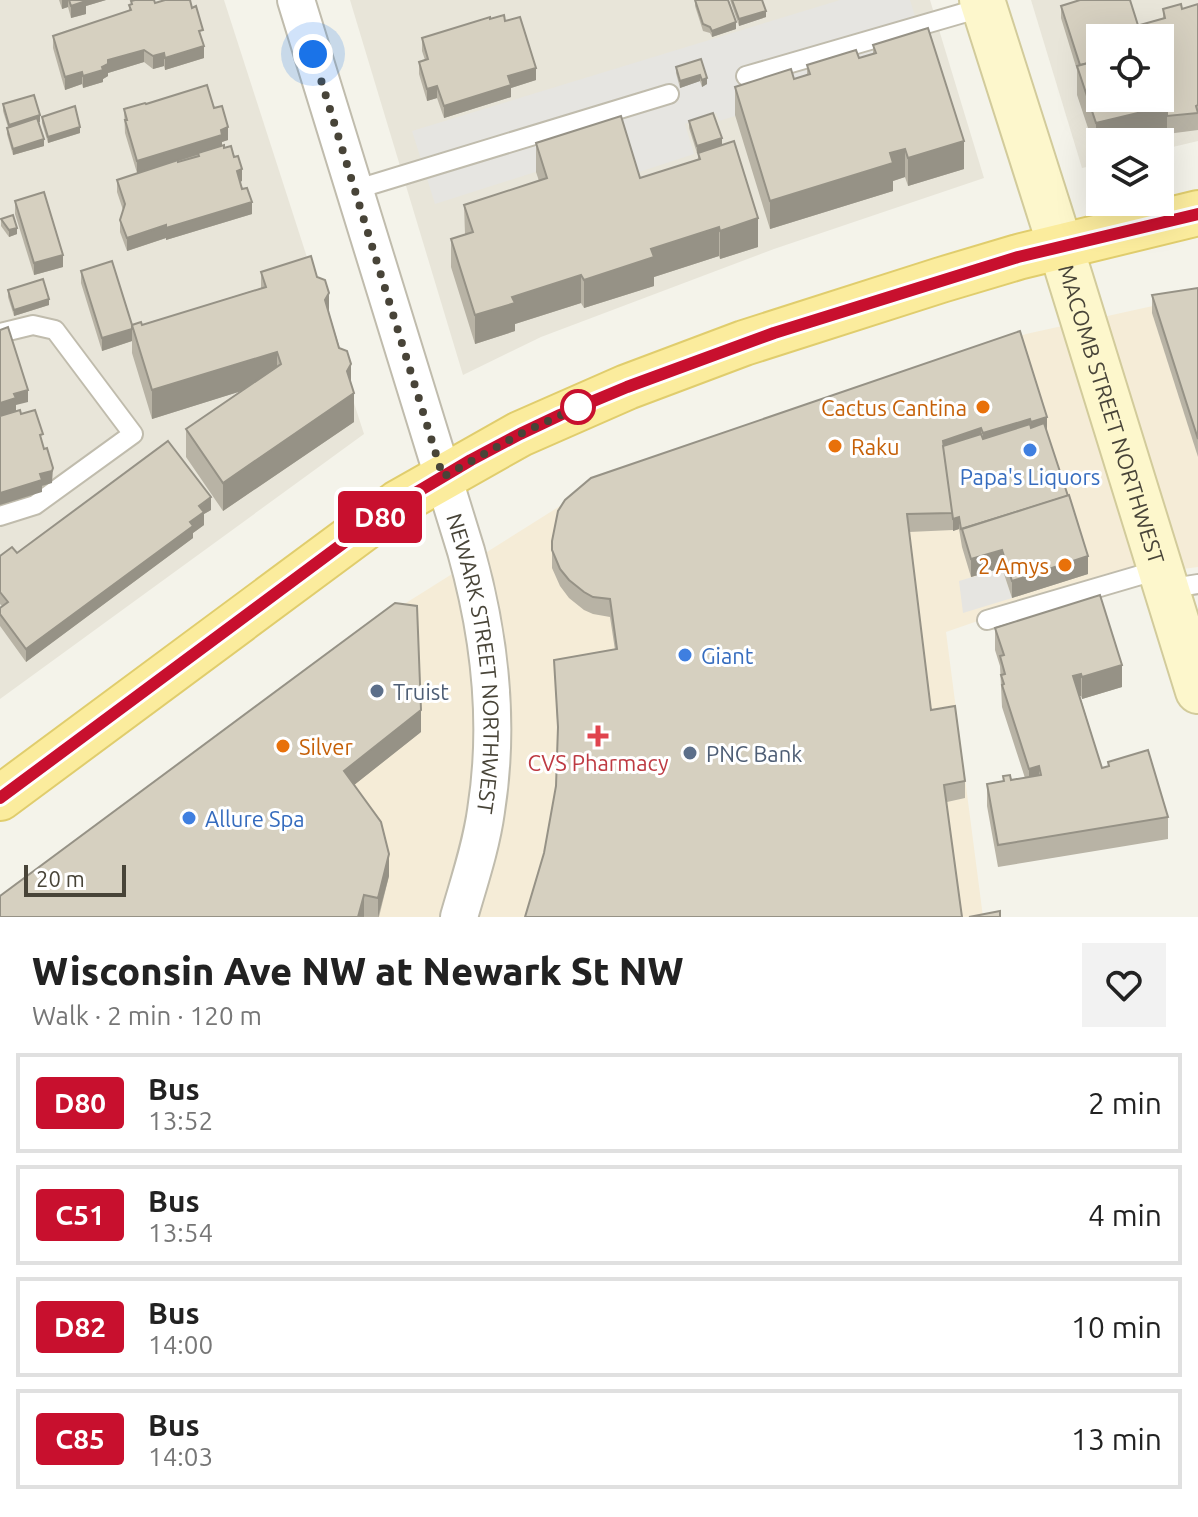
<!DOCTYPE html>
<meta charset="utf-8">
<style>
body{margin:0;font-family:Ubuntu,sans-serif;background:#f2f2f2;color:#222;height:100vh;display:flex;flex-direction:column;font-size:30px;white-space:nowrap}
*{box-sizing:border-box;margin:0}
p{font-size:26px;color:#767676}
.icon{flex:none;width:44px;height:44px;fill:none;stroke:currentColor;stroke-width:2;stroke-linecap:round;stroke-linejoin:round}
.map{position:relative;height:917px;overflow:hidden}
.side{display:flex;flex-direction:column;background:#fff;flex:1}
.side>*{flex:none}
.badge{padding:0 16px;border-radius:6px;font-size:28px;line-height:52px}
.fabs{position:absolute;left:1086px;top:24px;display:grid;gap:16px}
.fabs a{display:grid;place-items:center;width:88px;height:88px;border-radius:0px;background:#fff;box-shadow:0 8px 32px #0002;font-size:40px}
.scale{position:absolute;left:24px;bottom:20px;width:102px;box-sizing:border-box;padding-left:8px;border:4px solid #484438;border-top:0;font-size:22px;line-height:28px;white-space:nowrap;color:#484438;-webkit-text-stroke:6px #fff;paint-order:stroke}
.you{position:absolute;width:40px;height:40px;margin:-20px;border:6px solid #fff;border-radius:50%;background:#1a73e8;box-shadow:0 0 0 12px #1a73e833}
.map>.badge{position:absolute;translate:-50% -50%;box-shadow:0 0 0 4px #fff}
.round{display:grid;place-items:center;flex:none;width:84px;height:84px;border-radius:0px;background:#f2f2f2}
.head{display:flex;align-items:center;justify-content:space-between;height:136px;padding:0 32px}
h1{font-size:38px;font-weight:800;line-height:60px}
ul{padding:0;list-style:none}
li{display:flex;align-items:center;gap:24px;height:100px;margin:0 16px 12px;padding:0 16px;border:4px solid #e0e0e0;border-radius:0px}
li div{flex:1}
li b{display:block;font-size:30px}
li em{font-style:normal}
li .badge{min-width:88px;font-weight:700;text-align:center}
.map>svg:first-child{display:block}
</style>
<div class="map">
<svg width="1198" height="917" viewBox="0 0 1198 917">
<rect width="100%" height="100%" fill="#f4f3ea"/>
<!-- residential -->
<g fill="#e8e5d9" fill-rule="evenodd">
<path d="M0,0H224L364,434L0,699Z"/>
<path d="M350,0H930L984,178L774,249L541,337L463,375Z"/>
<path d="M1031,0H1198V141L1160,150V142H1100V164L1082,168ZM1100,38H1160V98H1100Z"/>
</g>
<!-- commercial -->
<path fill="#f5ecd7" d="M1198,296V567L1096,580L946,632L983,917H0V907L406,603L560,506L1026,334Z"/>
<!-- parking -->
<g fill="#e6e5e1">
<path d="M840,0H910L923,42L791,98L719,121L716,113L685,124L694,154L630,175L620,145L435,204L412,131Z"/>
<path d="M1002,568L1012,598L963,613L959,581Z"/>
</g>
<g fill="none" stroke-linecap="round" stroke-linejoin="round">
<!-- lane casing -->
<g stroke="#c0bcad" stroke-width="22">
<g id="lane">
<path d="M746,76L984,7"/>
<path d="M354,190L669,94"/>
<path d="M0,333L33,325L55,330L133,434L35,505L0,516"/>
<path d="M1167,589L1198,584"/>
<path d="M987,620L1161,569"/>
</g>
</g>
<!-- street casing -->
<g stroke="#c0bcad" stroke-width="40">
<g id="street">
<path id="s1" d="M296,0L466,551C490,636 500,723 486,811C481,847 469,882 459,917"/>
</g>
</g>
<!-- secondary casing -->
<g stroke="#d2cb9b" stroke-width="48">
<g id="secondary">
<path id="s2" d="M982,0L1060,245L1198,691"/>
</g>
</g>
<!-- primary casing -->
<g stroke="#e0cd6d" stroke-width="48">
<path id="primary" d="M0,798L398,503L520,434L627,387L744,343L941,280L1018,257L1198,213"/>
</g>
<!-- lane -->
<use href="#lane" stroke="#fff" stroke-width="18"/>
<!-- street -->
<use href="#street" stroke="#fff" stroke-width="36"/>
<!-- secondary -->
<use href="#secondary" stroke="#fdf7cc" stroke-width="44"/>
<!-- primary -->
<use href="#primary" stroke="#fbec9d" stroke-width="44"/>
</g>
<!-- wall -->
<g fill="#b8b3a5" fill-rule="evenodd">
<path d="M59,0H106L86,6V14L71,18L68,7L62,9Z"/>
<path d="M695,0L736,29L712,37L710,33L703,31L695,6Z"/>
<path d="M730,0H762L766,17L739,26Z"/>
<path d="M131,1L155,3L203,42L204,58L165,70L164,66L153,69L144,62L108,73V76L103,79V82L83,88L82,84L65,90L53,48V36L129,11V5L131,4Z"/>
<path d="M1198,4V130L1167,134L1096,152L1077,95V70L1061,18V6L1140,31V25L1163,18V9H1182ZM1100,38H1160L1100,98Z"/>
<path d="M490,19L505,21L536,80L511,88V97L444,118L437,98L427,101L419,74V62L425,60L422,51V38Z"/>
<path d="M873,45L964,169L908,186L905,177L893,181V191L770,229L735,115V87L794,79L807,75V65L859,58L873,54Z"/>
<path d="M701,59L707,84L702,87L700,81L680,88L676,73V67Z"/>
<path d="M3,104L40,122H38L44,146L13,155L7,134V128L8,127L3,111Z"/>
<path d="M146,104L214,108L228,140L222,142V146L242,181L240,182L252,214L166,240V238L127,251L120,232V220L123,210L117,192V180L137,173L125,133L124,109Z"/>
<path d="M42,117L80,133L48,143L42,123Z"/>
<path d="M689,121L722,138L697,153L689,128Z"/>
<path d="M536,143L640,178L698,160V153L758,247L720,259L719,256L654,277V286L584,308L581,303L515,324V331L475,344L451,267V239L465,234L464,205L539,181L536,172Z"/>
<path d="M15,201L63,267L34,275L15,214Z"/>
<path d="M1,219L17,234L9,237L1,226Z"/>
<path d="M81,271L132,325H142L261,288V272L329,313L351,384L354,422L223,511L186,457V429L241,391L152,419L132,353V341L102,351L81,283Z"/>
<path d="M1198,288V457L1152,313V295Z"/>
<path d="M8,290L49,305L14,316L8,297Z"/>
<path d="M1020,331L1047,432L1088,574L1012,598L1002,568L971,577L962,547L959,529L953,531V526V530L909,532L931,710L965,781V798L947,802L544,853L556,786L558,739L554,660L615,650L610,617L593,614L584,610L569,598L560,586L552,568V541Z"/>
<path d="M211,510L204,514V525L193,533V538L26,662L0,626V608L2,606L0,604V556Z"/>
<path d="M995,628L1122,687L1082,699L1081,696H1080L1102,768L1108,766V762L1168,817V839L998,867L987,806V784L1003,781V776L1011,780L1025,778L1002,707L1000,666L995,650Z"/>
<path d="M421,732L354,785L389,876L379,917H0Z"/>
</g>
<!-- shaded-wall -->
<g fill="#969286">
<path d="M62,0H68V7L62,9Z"/>
<path d="M84,0H106L86,6V14L71,18V6Z"/>
<path d="M766,11V17L739,26V19Z"/>
<path d="M736,22V29L712,37V31Z"/>
<path d="M204,46V58L165,70V58Z"/>
<path d="M144,50V62L108,73V76L103,79V82L83,88V76L102,67L108,60Z"/>
<path d="M164,53V66L153,69V56Z"/>
<path d="M536,68V80L511,88V97L444,118V106L508,76Z"/>
<path d="M82,72V84L65,90V77Z"/>
<path d="M700,75V81L680,88V81Z"/>
<path d="M707,78V84L702,87V80Z"/>
<path d="M437,86V98L427,101V89Z"/>
<path d="M1167,106V134L1136,142H1100V151L1096,152V123Z"/>
<path d="M40,115V122L9,131V125Z"/>
<path d="M80,127V133L48,143V137Z"/>
<path d="M228,127V140L222,142V147L137,174V161Z"/>
<path d="M722,138V145L697,153V146Z"/>
<path d="M44,139V146L13,155V149Z"/>
<path d="M964,141V169L908,186V158Z"/>
<path d="M905,149V177L893,181V191L770,229V201L890,153Z"/>
<path d="M242,169V181L237,183V171Z"/>
<path d="M252,202V214L166,240V228Z"/>
<path d="M758,218V247L720,259V231Z"/>
<path d="M166,225V238L127,251V238Z"/>
<path d="M719,227V256L654,277V286L584,308V280L651,249Z"/>
<path d="M17,228V234L9,237V230Z"/>
<path d="M63,255V267L34,275V263Z"/>
<path d="M581,275V303L515,324V331L475,344V315L512,297Z"/>
<path d="M329,293V321L325,300Z"/>
<path d="M49,299V305L14,316V310Z"/>
<path d="M132,329V341L102,351V338Z"/>
<path d="M277,352V380L152,419V390Z"/>
<path d="M351,364V393H354V422L223,511V483L347,371Z"/>
<path d="M28,390V402L16,405V411L0,416V403L14,394Z"/>
<path d="M1047,417V435L1031,440V422Z"/>
<path d="M1030,419V436L983,451V433Z"/>
<path d="M981,428V446L944,458L943,441Z"/>
<path d="M53,468L52,483L42,486V492L0,505V493Z"/>
<path d="M211,497V510L204,514V525L193,533V538L26,662V649Z"/>
<path d="M959,517V529L953,531V519Z"/>
<path d="M1002,550V568L971,577V559Z"/>
<path d="M1088,556V574L1012,598V581Z"/>
<path d="M1122,665V687L1082,699V677Z"/>
<path d="M1081,674V696L1073,698V676Z"/>
<path d="M421,710V732L344,793V771Z"/>
<path d="M1039,766V788L1029,791V769Z"/>
<path d="M389,854V876L378,917V898Z"/>
<path d="M364,895V917H358Z"/>
</g>
<!-- building -->
<g fill="#d6d0c0" stroke="#969286" stroke-width="2">
<path d="M69,0H86V1L71,6Z"/>
<path d="M135,0H154L155,3L165,0H190L192,8L196,6L203,30L199,31L204,46L165,58L164,53L153,56L144,50L108,60V64L102,67L103,70L83,76L82,72L65,77L53,36L131,10L129,5L132,4L131,1Z"/>
<path d="M695,0H728L736,22L712,31L710,27L703,24Z"/>
<path d="M732,0H762L766,11L739,19Z"/>
<path d="M1080,0H1130L1142,38H1100V60L1080,65L1061,6Z"/>
<path d="M1181,4L1182,9L1198,4V105L1196,106L1198,113L1167,116V106L1160,80V38H1143L1140,25L1165,18L1163,9Z"/>
<path d="M504,15L505,21L520,17L536,68L508,76L511,85L444,106L437,86L427,89L419,62L428,59L422,38L490,17V19Z"/>
<path d="M928,28L964,141L908,158L905,149L890,153L893,163L770,201L735,87L791,69L794,79L810,74L807,65L856,50L859,58L876,53L873,45Z"/>
<path d="M701,59L707,78L702,80L700,75L680,81L676,67Z"/>
<path d="M1100,60V98H1160V80L1167,106L1096,123L1077,66Z"/>
<path d="M207,85L214,108L222,106L228,127L221,130L222,135L137,161L125,120H127L124,109L145,103L146,104Z"/>
<path d="M34,95L40,115L9,125L3,104Z"/>
<path d="M75,106L80,127L48,137L42,117Z"/>
<path d="M713,113L722,138L697,146L689,121Z"/>
<path d="M621,116L640,178L700,159L698,153L734,141L758,218L720,231L719,227L651,249L654,257L584,280L581,275L512,297L515,303L475,315L451,239L473,232L464,205L547,178L536,143Z"/>
<path d="M37,118L44,139L13,149L7,128Z"/>
<path d="M224,145V148L231,146L234,157L238,156L242,169L237,171L242,189L247,188L252,202L166,228V225L127,238L120,220L125,204L117,180L178,160V162L199,156L198,153Z"/>
<path d="M44,192L63,255L34,263L15,201Z"/>
<path d="M13,215L17,228L9,230L1,219Z"/>
<path d="M311,256L317,277L325,280L329,293L325,300L339,348L347,351L351,364L347,371L354,393L223,483L186,429L281,364L277,352L152,390L132,325L141,322L142,325L266,287L261,272Z"/>
<path d="M112,261L132,325V329L102,338L81,271Z"/>
<path d="M43,279L49,299L14,310L8,290Z"/>
<path d="M1198,288V439L1152,295Z"/>
<path d="M8,327L28,390L14,394L16,398L0,403V330Z"/>
<path d="M1020,331L1047,417L1031,422L1030,419L983,433L981,428L943,441L953,513L907,514L931,710L955,706L965,781L944,785L962,917H525L544,853L556,786L558,727L554,660L617,649L610,599L593,597L584,592L569,580L560,569L552,550V541L558,511L565,500L591,478Z"/>
<path d="M20,410L21,414L35,410L43,434L40,435L44,449L47,448L53,468L52,471L40,474L42,480L0,493V416Z"/>
<path d="M1044,423L1068,496L961,529L959,517L953,519L943,446L981,434L983,439L1030,424L1031,428Z"/>
<path d="M168,441L211,497L199,506L204,512L190,522L193,526L26,649L0,614V608L8,602L0,592V556L12,547L17,553Z"/>
<path d="M1069,495L1088,556L1012,581L1002,550L971,559L962,529Z"/>
<path d="M1100,595L1122,665L1082,677L1081,674L1073,676L1102,768L1109,766L1108,762L1148,750L1168,817L998,845L987,784L1004,781L1003,776L1010,775L1011,780L1041,775L1039,766L1029,769L1002,685L1004,684L1001,675L1005,674L1000,656L1004,655L995,628Z"/>
<path d="M395,603L417,606L421,710L344,771L381,822L389,854L378,898L364,895L358,917H0V896Z"/>
<path d="M1000,911V917H969Z"/>
</g>
<g fill="none" stroke-linecap="round" stroke-linejoin="round">
<!-- line casing -->
<g stroke="#fff" stroke-width="18">
<path id="line" d="M0,798L392,507L471,460L520,434L560,415L627,387L774,333L1018,257L1198,214"/>
</g>
<!-- line -->
<use href="#line" stroke="#c8102e" stroke-width="12"/>
<!-- walk -->
<path stroke="#484438" stroke-width="8" stroke-dasharray="0 14.4" d="M313,54L443,477L520,434L587,403L578,407"/>
</g>
<!-- markers -->
<circle fill="#fff" stroke="#c8102e" stroke-width="4" cx="578" cy="407" r="16"/>
<g fill="#e8710a" stroke="#fff" stroke-width="3">
<circle cx="983" cy="407" r="8"/>
<circle cx="835" cy="446" r="8"/>
<circle cx="1065" cy="565" r="8"/>
<circle cx="283" cy="746" r="8"/>
</g>
<g fill="#3f7fe0" stroke="#fff" stroke-width="3">
<circle cx="1030" cy="450" r="8"/>
<circle cx="685" cy="655" r="8"/>
<circle cx="189" cy="818" r="8"/>
</g>
<g fill="#5c6f8a" stroke="#fff" stroke-width="3">
<circle cx="377" cy="691" r="8"/>
<circle cx="690" cy="753" r="8"/>
</g>
<path fill="#e0444e" stroke="#fff" stroke-width="3" d="M594 724h8v8h8v8h-8v8h-8v-8h-8v-8h8z"/>
<g text-anchor="middle" dominant-baseline="central" stroke-width="6" stroke-linejoin="round" paint-order="stroke">
<!-- food labels -->
<g font-size="22" fill="#c56008" stroke="#fff" text-anchor="end">
<text x="967" y="407">Cactus Cantina</text>
<text x="851" y="446" text-anchor="start">Raku</text>
<text x="1049" y="565">2 Amys</text>
<text x="299" y="746" text-anchor="start">Silver</text>
</g>
<!-- street labels -->
<g font-size="22" fill="#484438" stroke="#fff">
<text stroke="none"><textPath href="#s2" startOffset="434">MACOMB STREET NORTHWEST</textPath></text>
<text stroke="none"><textPath href="#s1" startOffset="690">NEWARK STREET NORTHWEST</textPath></text>
</g>
<!-- shop labels -->
<g font-size="22" fill="#366cbe" stroke="#fff" text-anchor="start">
<text x="1030" y="476" text-anchor="middle">Papa's Liquors</text>
<text x="701" y="655">Giant</text>
<text x="205" y="818">Allure Spa</text>
</g>
<!-- service labels -->
<g font-size="22" fill="#4e5e75" stroke="#fff" text-anchor="start">
<text x="393" y="691">Truist</text>
<text x="706" y="753">PNC Bank</text>
</g>
<!-- health labels -->
<g font-size="22" fill="#be3a42" stroke="#fff">
<text x="598" y="762">CVS Pharmacy</text>
</g>
</g>
</svg>
<div class="fabs">
<a><svg class="icon" aria-label="locate" viewBox="0 0 24 24"><circle cx="12" cy="12" r="6"/><path d="M12 2v4M12 18v4M2 12h4M18 12h4"/></svg></a>
<a><svg class="icon" aria-label="layers" viewBox="0 0 24 24"><path d="M12 4l9 5-9 5-9-5zM3 14l9 5 9-5"/></svg></a>
</div>
<div class="scale">20 m</div>
<div class="you" style="left:313px;top:54px"></div>
<b class="badge" style="left:380px;top:517px;background:#c8102e;color:#fff">D80</b>
</div>
<section class="side">
<div class="head"><div><h1>Wisconsin Ave NW at Newark St NW</h1><p>Walk · 2 min · 120 m</p></div><a class="round"><svg class="icon" aria-label="heart" viewBox="0 0 24 24"><path d="M12 20l-8-8c-3-5 5-10 8-4 3-6 11-1 8 4z"/></svg></a></div>
<ul>
<li><span class="badge" style="background:#c8102e;color:#fff">D80</span><div><b>Bus</b><p>13:52</p></div><em>2 min</em></li>
<li><span class="badge" style="background:#c8102e;color:#fff">C51</span><div><b>Bus</b><p>13:54</p></div><em>4 min</em></li>
<li><span class="badge" style="background:#c8102e;color:#fff">D82</span><div><b>Bus</b><p>14:00</p></div><em>10 min</em></li>
<li><span class="badge" style="background:#c8102e;color:#fff">C85</span><div><b>Bus</b><p>14:03</p></div><em>13 min</em></li>
</ul>
</section>
